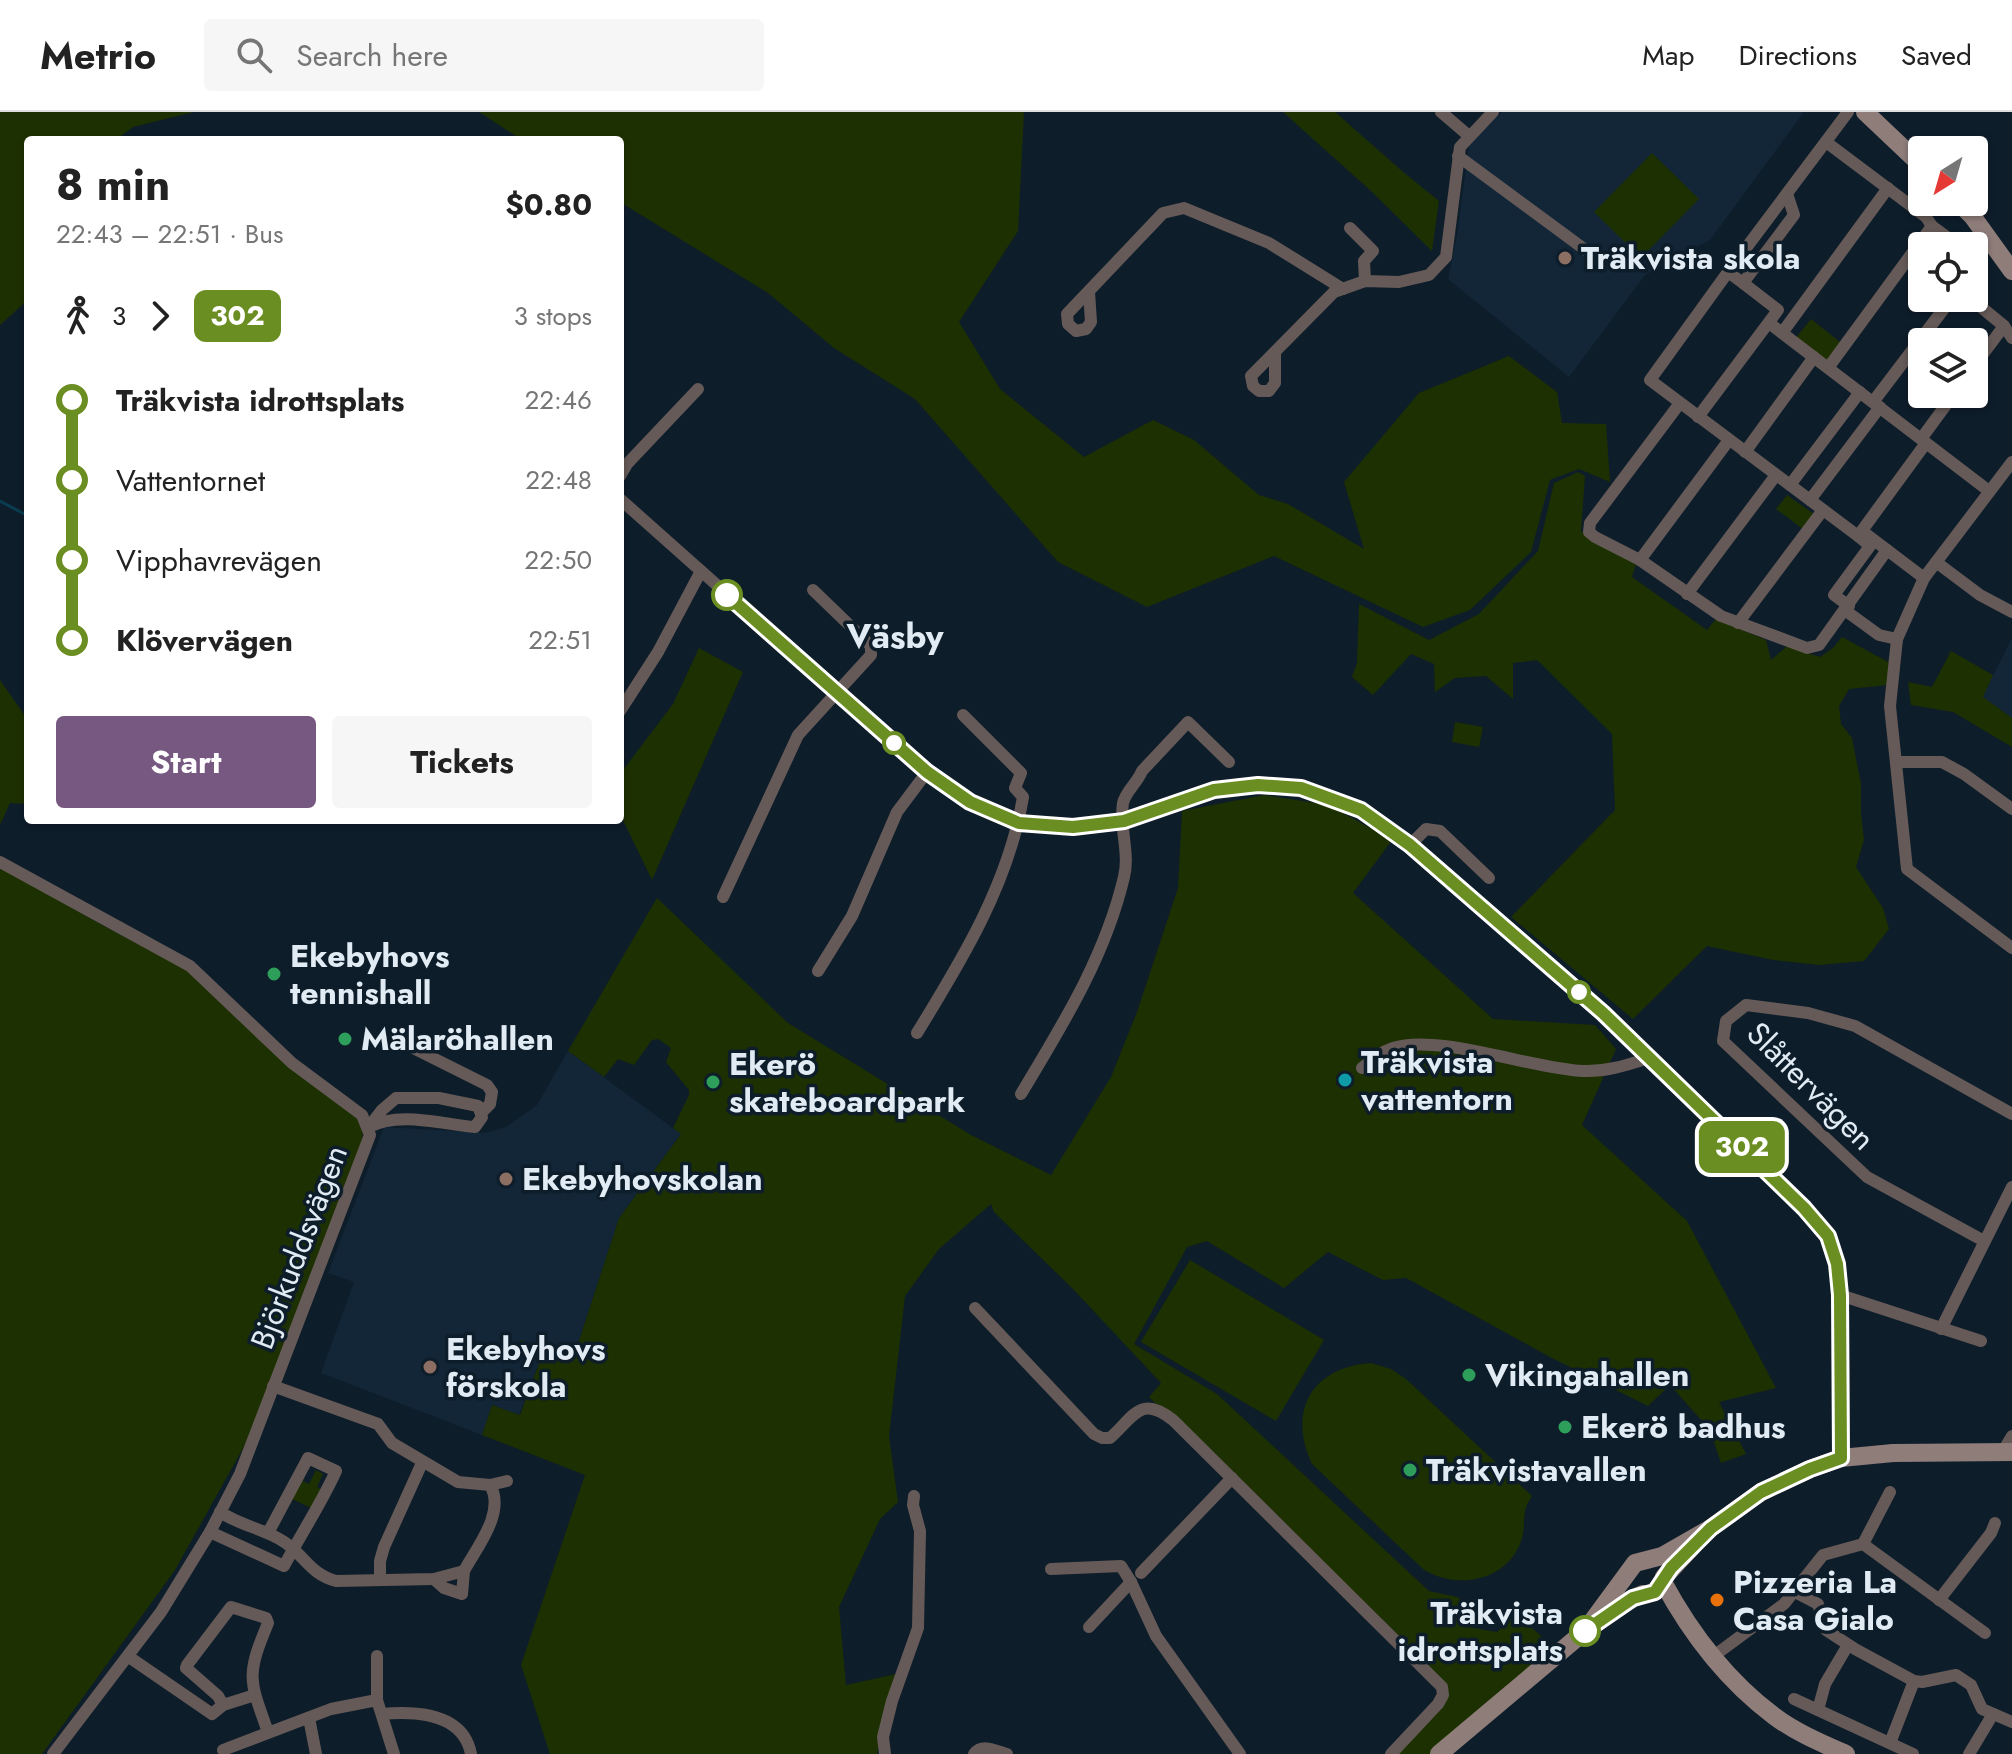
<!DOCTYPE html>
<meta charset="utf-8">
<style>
body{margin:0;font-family:Jost,sans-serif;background:#f6f6f6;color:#222;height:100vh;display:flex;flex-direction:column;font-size:30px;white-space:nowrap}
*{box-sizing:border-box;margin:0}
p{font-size:26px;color:#767676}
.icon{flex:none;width:44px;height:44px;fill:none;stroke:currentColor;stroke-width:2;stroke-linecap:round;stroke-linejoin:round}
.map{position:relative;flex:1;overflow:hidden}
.sheet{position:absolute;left:24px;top:24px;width:600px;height:688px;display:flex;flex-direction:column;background:#fff;border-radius:8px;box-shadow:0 2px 6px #0004}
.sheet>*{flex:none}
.badge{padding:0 16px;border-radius:12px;font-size:28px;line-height:52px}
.needle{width:52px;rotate:217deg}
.buttons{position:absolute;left:1908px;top:24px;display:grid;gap:16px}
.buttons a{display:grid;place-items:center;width:80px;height:80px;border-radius:8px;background:#fff;box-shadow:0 2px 6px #0004;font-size:40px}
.map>.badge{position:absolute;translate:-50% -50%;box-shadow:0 0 0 4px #fff}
.legs{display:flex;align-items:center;gap:12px;height:88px;padding:0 32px;font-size:26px}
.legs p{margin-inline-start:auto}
.head{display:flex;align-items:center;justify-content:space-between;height:136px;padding:0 32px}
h1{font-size:44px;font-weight:700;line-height:60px}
.button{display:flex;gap:16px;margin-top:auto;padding:16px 32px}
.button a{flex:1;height:92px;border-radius:8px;background:#765880;color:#fff;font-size:32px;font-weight:700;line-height:92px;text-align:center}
.button a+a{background:#f6f6f6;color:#222}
ul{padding:0 32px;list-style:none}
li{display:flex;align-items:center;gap:28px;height:80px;font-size:30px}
li i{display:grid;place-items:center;width:12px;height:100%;margin:0 10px;background:currentColor}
li i::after{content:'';width:20px;height:20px;margin:-10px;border:6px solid;border-radius:50%;background:#fff}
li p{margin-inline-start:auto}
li:first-child i{background:linear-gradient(#0000 50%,currentColor 0)}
li:last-child i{background:linear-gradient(currentColor 50%,#0000 0)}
header{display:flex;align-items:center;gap:48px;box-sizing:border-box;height:112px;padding:0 40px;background:#fff;border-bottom:2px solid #e0e0e0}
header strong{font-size:38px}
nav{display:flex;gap:44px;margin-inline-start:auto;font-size:28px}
.search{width:560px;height:72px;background:#f6f6f6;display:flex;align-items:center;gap:20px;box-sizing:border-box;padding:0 28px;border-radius:8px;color:#767676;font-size:30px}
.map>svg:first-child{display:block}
</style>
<header>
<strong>Metrio</strong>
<div class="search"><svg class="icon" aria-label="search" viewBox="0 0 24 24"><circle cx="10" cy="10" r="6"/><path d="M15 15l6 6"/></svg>Search here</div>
<nav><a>Map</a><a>Directions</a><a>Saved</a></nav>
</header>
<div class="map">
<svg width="2012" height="1642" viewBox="0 0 2012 1642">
<rect width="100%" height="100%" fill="#0e1d2a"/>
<!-- built -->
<g fill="#122638">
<path d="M1502,0H1804L1710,128L1645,163L1569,265L1448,167L1457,124L1469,33Z"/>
<path d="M2011,528L2012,529V606L1982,585Z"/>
<path d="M568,939L681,1022L619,1106L573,1247L521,1228L540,1248L519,1303L492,1293L482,1323L321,1261L354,1170L328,1161L384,1015L486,1021L506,1015L537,993Z"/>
</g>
<!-- green -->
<g fill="#1d3001">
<path d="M0,0H194L133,15L116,28H28V188L0,213Z"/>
<path d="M479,0H1024L1018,119L959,210L1000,277L1084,345L1153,308L1194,328L1259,383L1288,392L1364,437L1344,370L1419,281L1509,244L1557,280L1562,311L1606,312L1610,370L1579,357L1550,368L1531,440L1470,498L1423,515L1274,444L1147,495L1058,450L915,287L834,236L768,181L620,90V28H522Z"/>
<path d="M1283,0H1335L1402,59L1439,89L1432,139L1371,79Z"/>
<path d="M1652,41L1699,87L1641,146L1594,100Z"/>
<path d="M1811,207L1845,234L1830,254L1795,227Z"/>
<path d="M1578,360L1585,364L1581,419L1592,429L1636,452L1632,465L1707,518L1716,507L1766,528L1771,548L1787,534L1820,545L1833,536L1842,525L1892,552L1888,573L1849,577L1839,594L1841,612L1852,626L1861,672V702L1864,728L1856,755L1883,796L1889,817L1864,849L1819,853L1773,848L1707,834L1633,907L1511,805L1615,698L1612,622L1537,548L1513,551V587L1486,564L1455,566L1435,580L1434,552L1411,542L1373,583L1352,565L1357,551L1359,492L1429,528L1479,502L1538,439L1554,371Z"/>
<path d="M1787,383L1814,402L1803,417L1776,397Z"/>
<path d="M699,536L743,560L652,768L620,702V662L673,592Z"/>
<path d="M1951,539L1993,563L1983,585L2012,606V635L1953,600L1911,593L1908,570L1932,575Z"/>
<path d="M0,568L28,608V692L10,691L0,713Z"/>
<path d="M1455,610L1483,615L1479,635L1452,630Z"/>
<path d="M1264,683L1328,693L1392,728L1353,781L1493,907L1595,913L1616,937L1582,1013L1687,1109L1776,1276L1719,1290L1746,1342L1721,1351L1710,1318L1670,1273L1648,1294L1552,1246L1406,1166L1383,1168L1328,1140L1284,1176L1207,1129L1187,1135L1134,1232L1217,1282L1429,1479L1457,1485L1467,1493L1469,1515L1497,1520L1515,1503L1538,1521L1557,1542L1439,1642H1391L1443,1583L1359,1491L1149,1285L1161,1271L1072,1176L994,1100L991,1092L939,1137L905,1184L889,1324L898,1390L880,1407L839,1495L846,1573L896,1562L877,1642H550L521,1553L585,1363L482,1323L492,1293L520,1303L540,1249L516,1240L520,1228L573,1247L619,1106L681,1022L673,1016L689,983V978L666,950L671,936L658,927L652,928L634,953L618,947L604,965L568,939L657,786L788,911L971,1023L1051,1063L1111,965L1137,900L1178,776L1182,699Z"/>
<path d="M0,755L102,813L189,859L357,1003L363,1016L362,1032L251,1322L175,1458L42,1642H0Z"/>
<path d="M1190,1148L1324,1228L1276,1309L1141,1230Z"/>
<path d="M1371,1251L1391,1257L1406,1267L1532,1384C1519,1402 1528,1412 1520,1432C1504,1470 1456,1478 1423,1457L1312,1352C1287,1299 1312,1255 1371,1251Z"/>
<path d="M316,1358L323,1362L317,1375L323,1378L313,1397L290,1386L299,1367L309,1372Z"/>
</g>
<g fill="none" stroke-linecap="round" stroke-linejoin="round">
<!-- stream -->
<path stroke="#0a3d50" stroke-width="3" d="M0,389L28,404"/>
<!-- street -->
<g stroke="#655a58" stroke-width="12">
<path d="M1441,0L1469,24"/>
<path d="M1826,30L1926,105L1932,114L1959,134"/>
<path d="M1458,44L1591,142"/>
<path d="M1787,82L1794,103L1743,171L1728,160L1650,268L1858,424"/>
<path d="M1350,116L1373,139L1364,149L1365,169"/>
<path d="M1974,149V154"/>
<path d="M1728,160L1848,0"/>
<path d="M1089,180L1091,210L1086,217L1076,219L1068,212L1067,202L1163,101L1184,96L1269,131L1343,177"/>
<path d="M1970,186L2004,214L2012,226"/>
<path d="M1769,211L1989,379"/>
<path d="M1782,221L1888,76"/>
<path d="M1275,241V271L1269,279H1259L1253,274L1251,264L1334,180L1365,169L1399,170L1429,163L1446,145L1460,35L1493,0"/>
<path d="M1974,254L2004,214"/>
<path d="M1828,256L1932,114"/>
<path d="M1873,290L1952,186"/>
<path d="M1680,291L1590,411L1589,420L1595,425L1640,448L1721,504L1807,536L1819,533L1887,438"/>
<path d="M1698,305L1778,198L1743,171"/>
<path d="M1921,327L1954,282"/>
<path d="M1745,340L1814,245"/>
<path d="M2012,350L1924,466L1897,527L1890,594L1907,757L2012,836"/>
<path d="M620,364L627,352L698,277"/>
<path d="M1790,373L1860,280"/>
<path d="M620,387L927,660L970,690L1019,711L1073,715L1124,709L1214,678L1258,673L1301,676L1361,698L1410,733L1603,901L1804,1096L1828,1124L1837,1152L1840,1183L1841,1346"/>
<path d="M1810,388L1880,295"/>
<path d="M1866,422L1924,466"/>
<path d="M1640,448L1729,328"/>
<path d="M1936,450L1980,483L2012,500"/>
<path d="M1687,482L1776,363"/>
<path d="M1849,494L1834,483L1870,434L1858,424L1926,331"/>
<path d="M1846,499L1879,523L1897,527"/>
<path d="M1738,511L1823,398"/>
<path d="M620,599L658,540L701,459"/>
<path d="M1896,650H1942L1964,662L2012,697"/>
<path d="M1410,733L1426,717L1440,719L1489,766"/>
<path d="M0,750L190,854L292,951L362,1003L370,1023L240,1362L210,1420L161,1500L53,1642"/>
<path d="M723,785L798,623L871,543V534L813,478"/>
<path d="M818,859L852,804L897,700L927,660"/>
<path d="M917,921C962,848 1009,771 1023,685L1015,676L1021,661L963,603"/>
<path d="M403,931L487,973L492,980L490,992L481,1001"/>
<path d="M1362,956C1372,948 1381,940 1393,936C1437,921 1533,957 1583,959C1607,960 1627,953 1649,946"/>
<path d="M1021,982C1063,912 1105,845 1124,765C1130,741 1119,715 1123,691C1125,680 1138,670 1142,659L1188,610L1229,650"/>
<path d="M396,986H439L478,994L482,1005L475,1015C441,1012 399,999 369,1015L382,998Z"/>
<path d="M1984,1129L1867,1065L1723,929L1726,909L1746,893L1808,901L1855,914L2012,1002"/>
<path d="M1840,1183L1981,1229"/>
<path d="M975,1196L1094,1322L1102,1326H1110C1134,1305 1140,1282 1173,1308L1442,1575L1443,1583L1438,1592L1391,1642"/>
<path d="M1941,1217L2012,1075"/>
<path d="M2006,1341V1334L2012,1324"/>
<path d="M490,1373L507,1369"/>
<path d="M220,1400C242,1415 272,1418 292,1436C308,1450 314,1463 336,1469L434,1467L464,1459C477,1435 506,1400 490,1373L458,1370L392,1331L378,1312L273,1274"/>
<path d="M210,1420L284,1454C301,1422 321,1392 336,1359L308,1346L268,1421"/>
<path d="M1863,1432L1890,1380"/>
<path d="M1051,1457L1121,1454L1131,1470L1156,1524L1240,1642"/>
<path d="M1141,1461L1232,1366"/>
<path d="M434,1467L444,1476L462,1482L464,1459"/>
<path d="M380,1468V1449L384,1435L422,1351"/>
<path d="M1795,1480L1818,1492L1826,1518L1855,1537L1914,1569L1922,1570L1956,1563L1971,1573L1982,1597L2012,1610"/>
<path d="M1939,1488L1991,1421L1995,1411"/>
<path d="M1089,1515L1131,1470"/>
<path d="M377,1544V1588"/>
<path d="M129,1545L212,1602L223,1593L218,1584L186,1556L187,1553L231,1495L266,1506L268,1511C246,1564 249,1567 268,1620"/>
<path d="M1711,1546L1784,1492L1823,1443L1863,1432L1985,1521"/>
<path d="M1794,1587L1913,1642"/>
<path d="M223,1593L255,1583"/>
<path d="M1818,1598L1825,1572L1848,1533"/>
<path d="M382,1602C416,1599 463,1601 471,1642"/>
<path d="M309,1606L316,1642"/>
<path d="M1890,1631L1914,1569"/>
<path d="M223,1638L331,1597L377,1588L394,1642"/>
<path d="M885,1642L883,1625L892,1589L918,1516L920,1419L913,1393L914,1384"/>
<path d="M974,1642C982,1631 996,1639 1007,1642"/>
<path d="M1969,1642L1993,1602"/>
</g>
<!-- secondary -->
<g stroke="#8f7d7a" stroke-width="18">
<path d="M1865,0L1922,54"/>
<path d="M1958,90L1973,105L2012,159"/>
<path d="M1664,1465L1692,1435"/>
<path d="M1663,1470C1691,1522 1726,1568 1774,1604C1795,1620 1821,1631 1846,1642"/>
<path d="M1585,1519L1635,1451L1662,1444L1711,1416L1761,1380L1810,1357L1841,1346L1893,1341L2012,1340"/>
<path d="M1439,1642L1585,1519L1625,1490L1643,1482"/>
</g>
</g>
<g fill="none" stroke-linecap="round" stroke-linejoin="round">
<!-- line-1 casing -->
<g stroke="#fff" stroke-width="18">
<path id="line-1" d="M727,483L927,660L970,690L1019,711L1073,715L1124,709L1214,678L1258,673L1301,676L1361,698L1410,733L1603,901L1804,1096L1828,1124L1837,1152L1840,1183L1841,1346L1810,1357L1761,1380L1711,1416L1671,1456L1655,1480L1633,1486L1585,1519"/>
</g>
<!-- line-1 -->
<use href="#line-1" stroke="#6b8e23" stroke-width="12"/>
</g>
<!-- markers -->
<g fill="#8d6e63" stroke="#0e1d2a" stroke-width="3">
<circle cx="1565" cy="146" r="8"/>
<circle cx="506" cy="1067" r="8"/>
<circle cx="430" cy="1255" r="8"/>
</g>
<g fill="#fff" stroke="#6b8e23" stroke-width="4">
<circle cx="727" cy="483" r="14"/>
<circle cx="894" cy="631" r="10"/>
<circle cx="1579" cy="880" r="10"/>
<circle cx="1585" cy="1519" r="14"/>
</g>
<g fill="#2e9e5b" stroke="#0e1d2a" stroke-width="3">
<circle cx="274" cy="862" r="8"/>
<circle cx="345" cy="927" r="8"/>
<circle cx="713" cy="970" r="8"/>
<circle cx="1469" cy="1263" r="8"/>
<circle cx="1565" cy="1315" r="8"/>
<circle cx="1410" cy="1358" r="8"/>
</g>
<circle fill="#0f9aa8" stroke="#0e1d2a" stroke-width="3" cx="1345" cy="968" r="8"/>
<circle fill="#e8710a" stroke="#0e1d2a" stroke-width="3" cx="1717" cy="1488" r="8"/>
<g text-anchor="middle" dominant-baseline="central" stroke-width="7" stroke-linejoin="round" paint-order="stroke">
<!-- poi labels -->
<g font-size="32" font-weight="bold" fill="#e1ebf4" stroke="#0e1d2a" text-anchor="start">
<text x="1581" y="146">Träkvista skola</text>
<text x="290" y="844">Ekebyhovs<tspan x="290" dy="37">tennishall</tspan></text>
<text x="361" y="927">Mälaröhallen</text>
<text x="1361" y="950">Träkvista<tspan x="1361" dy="37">vattentorn</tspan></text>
<text x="729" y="952">Ekerö<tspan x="729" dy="37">skateboardpark</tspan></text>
<text x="522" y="1067">Ekebyhovskolan</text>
<text x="446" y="1237">Ekebyhovs<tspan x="446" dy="37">förskola</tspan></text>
<text x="1485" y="1263">Vikingahallen</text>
<text x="1581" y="1315">Ekerö badhus</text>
<text x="1426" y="1358">Träkvistavallen</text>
<text x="1733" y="1470">Pizzeria La<tspan x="1733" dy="37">Casa Gialo</tspan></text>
</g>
<!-- street labels -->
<g font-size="32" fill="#e1ebf4" stroke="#0e1d2a">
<text transform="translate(1811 974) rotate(45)">Slåttervägen</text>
<text transform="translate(299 1135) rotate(-69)">Björkuddsvägen</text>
</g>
<!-- stop labels -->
<g font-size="32" font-weight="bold" fill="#e1ebf4" stroke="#0e1d2a" text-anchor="end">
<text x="1563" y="1501">Träkvista<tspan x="1563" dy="37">idrottsplats</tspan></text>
</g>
<!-- neighbourhood labels -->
<g font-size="34" font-weight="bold" fill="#e1ebf4" stroke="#0e1d2a">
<text x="895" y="524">Väsby</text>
</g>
</g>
</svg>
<div class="buttons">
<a><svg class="needle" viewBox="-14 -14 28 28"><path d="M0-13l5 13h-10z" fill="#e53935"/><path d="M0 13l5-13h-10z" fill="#767676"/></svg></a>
<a><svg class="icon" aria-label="locate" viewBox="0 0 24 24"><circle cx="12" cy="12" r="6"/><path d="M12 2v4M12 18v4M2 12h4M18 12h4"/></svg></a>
<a><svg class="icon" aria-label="layers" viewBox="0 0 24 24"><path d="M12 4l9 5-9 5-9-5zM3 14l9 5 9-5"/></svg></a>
</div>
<b class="badge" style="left:1742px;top:1035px;background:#6b8e23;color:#fff">302</b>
<section class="sheet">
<div class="head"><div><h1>8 min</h1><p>22:43 – 22:51 · Bus</p></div><b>$0.80</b></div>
<div class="legs"><svg class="icon" aria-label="walk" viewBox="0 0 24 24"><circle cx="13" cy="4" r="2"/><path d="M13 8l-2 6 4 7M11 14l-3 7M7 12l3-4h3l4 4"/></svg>3<svg class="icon" aria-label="forward" viewBox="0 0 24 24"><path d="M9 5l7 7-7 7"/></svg><b class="badge" style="background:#6b8e23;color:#fff">302</b><p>3 stops</p></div>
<ul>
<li><i style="color:#6b8e23"></i><b>Träkvista idrottsplats</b><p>22:46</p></li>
<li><i style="color:#6b8e23"></i><span>Vattentornet</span><p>22:48</p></li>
<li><i style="color:#6b8e23"></i><span>Vipphavrevägen</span><p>22:50</p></li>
<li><i style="color:#6b8e23"></i><b>Klövervägen</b><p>22:51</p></li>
</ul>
<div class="button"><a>Start</a><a>Tickets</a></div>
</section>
</div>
